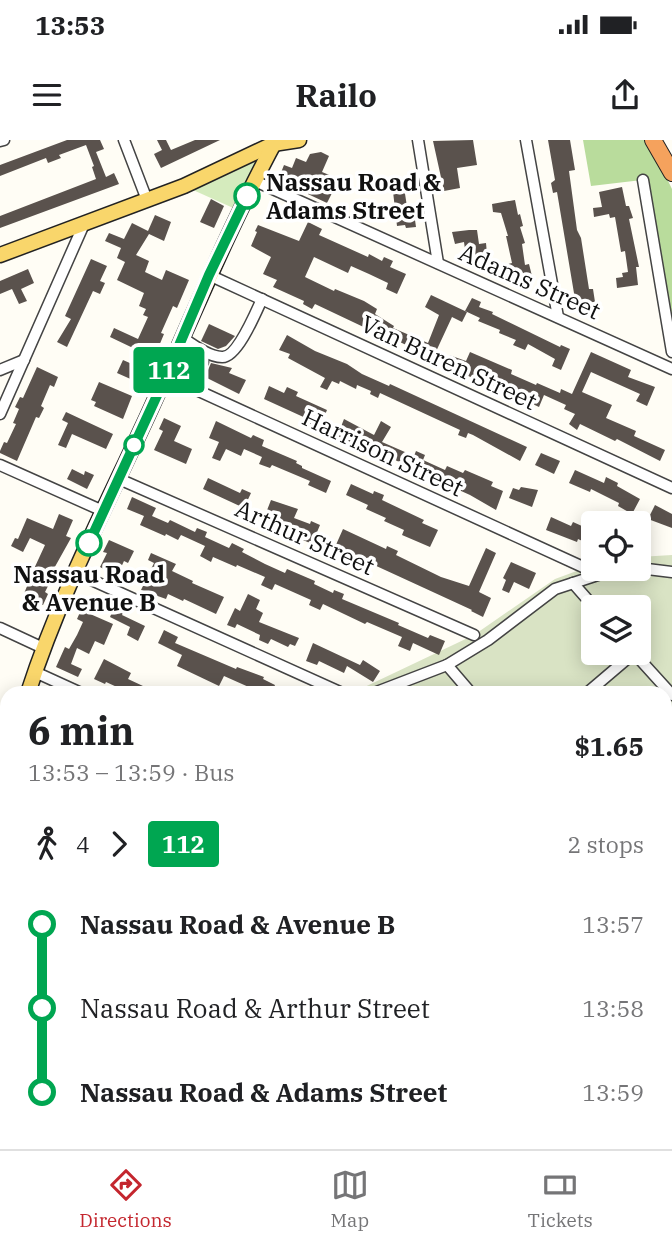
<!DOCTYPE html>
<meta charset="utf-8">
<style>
body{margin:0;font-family:"IBM Plex Serif",serif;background:#f6f6f6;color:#202124;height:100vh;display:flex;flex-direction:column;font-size:26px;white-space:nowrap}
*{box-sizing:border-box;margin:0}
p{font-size:23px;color:#757577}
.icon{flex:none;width:38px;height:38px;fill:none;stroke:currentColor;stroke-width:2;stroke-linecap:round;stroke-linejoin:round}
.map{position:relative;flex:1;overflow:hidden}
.details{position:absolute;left:0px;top:546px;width:672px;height:464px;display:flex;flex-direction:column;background:#fff;border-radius:21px 21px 0 0;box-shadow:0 4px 18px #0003}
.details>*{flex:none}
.badge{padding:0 14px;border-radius:5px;font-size:24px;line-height:46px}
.fabs{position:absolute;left:581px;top:371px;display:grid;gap:14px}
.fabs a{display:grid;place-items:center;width:70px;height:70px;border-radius:7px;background:#fff;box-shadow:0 4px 18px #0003;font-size:35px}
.map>.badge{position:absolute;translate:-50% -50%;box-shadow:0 0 0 4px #fff}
.legs{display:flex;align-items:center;gap:10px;height:77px;padding:0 28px;font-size:23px}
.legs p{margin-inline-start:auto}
.head{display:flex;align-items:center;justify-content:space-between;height:119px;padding:0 28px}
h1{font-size:38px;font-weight:700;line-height:52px}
ul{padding:0 28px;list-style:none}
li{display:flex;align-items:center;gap:24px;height:84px;font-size:26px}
li i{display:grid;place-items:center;width:10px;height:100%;margin:0 9px;background:currentColor}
li i::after{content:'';width:18px;height:18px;margin:-9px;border:5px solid;border-radius:50%;background:#fff}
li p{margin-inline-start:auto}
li:first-child i{background:linear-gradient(#0000 50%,currentColor 0)}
li:last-child i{background:linear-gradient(currentColor 50%,#0000 0)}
.status{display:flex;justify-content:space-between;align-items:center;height:49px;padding:0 35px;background:#fff;direction:ltr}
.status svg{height:19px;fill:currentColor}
header{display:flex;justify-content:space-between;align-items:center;height:91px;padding:0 28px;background:#fff;font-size:32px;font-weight:700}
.menu{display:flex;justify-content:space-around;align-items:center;height:98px;border-top:2px solid #e0e0e0;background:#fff;font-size:19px;color:#757577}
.menu a{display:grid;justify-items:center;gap:4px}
.menu .on{color:#c4262e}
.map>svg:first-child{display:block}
</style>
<div class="status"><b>13:53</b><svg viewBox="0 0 49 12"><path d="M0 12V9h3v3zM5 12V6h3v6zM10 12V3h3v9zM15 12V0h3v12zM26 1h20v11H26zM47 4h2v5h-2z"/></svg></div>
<header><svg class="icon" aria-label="menu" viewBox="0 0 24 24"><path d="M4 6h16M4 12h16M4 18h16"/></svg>Railo<svg class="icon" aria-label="share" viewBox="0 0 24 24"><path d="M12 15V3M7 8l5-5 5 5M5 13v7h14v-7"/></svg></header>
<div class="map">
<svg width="672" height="1009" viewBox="0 0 672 1009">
<rect width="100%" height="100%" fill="#fffdf5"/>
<!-- green -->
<path fill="#d5ebbd" d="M273,4L240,71L184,46Z"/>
<!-- forest -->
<path fill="#b9dc9c" d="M583,0H648L672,49V202L642,40L591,46Z"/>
<!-- cemetery -->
<path fill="#d9e3c4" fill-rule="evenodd" d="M672,415V1009H0V700L7,674V1003H665V553H352L474,495L555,439L593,425V429H639V417ZM593,467H639V513H593Z"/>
<!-- building -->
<g fill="#5a524d">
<path d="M67,0H100L104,9L96,12L106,37L114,33L119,44L0,88V76L96,39L92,27L94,26L86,5L59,15L61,18L48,23L46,18L0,36V25Z"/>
<path d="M157,0H166L171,10L195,0H220L161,28L154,14L162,10Z"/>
<path d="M473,0L477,25L457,28L460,48L444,51L433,1Z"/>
<path d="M548,0H570L575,30L569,31L577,90L581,98L589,149H593L595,162L576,165L557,52L553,53L551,43L555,40Z"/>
<path d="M321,12L329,16L322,32L339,39L327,63L278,40L284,25L292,28L296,18L306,22L310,14Z"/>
<path d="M403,41L408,73H414L416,87L406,88L405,85L397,86L392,43Z"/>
<path d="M622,47L626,66H629L633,78L629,79L639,127H636L638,145L617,148L616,138L623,137L622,133L628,132L625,111L621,112L615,77L610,78L609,74L594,77L593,68L602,67L599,52Z"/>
<path d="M211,59L224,66L214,88L200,82Z"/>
<path d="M515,60L518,75L520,74L523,86L520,87L525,103L522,104L525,125L529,124L532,136L515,141L513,133L496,137L493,128L512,123L506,96H508L501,73L493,72L492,64Z"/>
<path d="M155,75L171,82L164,101L149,94L136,115L149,121L145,132L162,140L166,130L189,140L177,168L173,166L161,193L164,194L154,218L110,197L114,188L138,199L148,177L143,175L146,169L139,166L144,153L117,140L125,122L117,118L121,108L105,101L109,93L124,99L132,83L148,91Z"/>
<path d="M308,82L322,89L319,95L368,117L369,114L382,121L384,117L393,121L390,127L406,134L397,154L386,149L388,143L369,134L351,126L348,133L314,117L305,137L334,151L335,149L364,161L377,169L375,174L394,186L393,188L428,203L439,175L425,167L431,155L467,172L462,182L452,177L433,218L373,189L372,191L315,164L312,169L303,164L304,161L273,147L277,140L263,134L271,117L251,106L257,92L255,91L258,85L299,101Z"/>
<path d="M469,90H477L479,104L486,103L487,114L466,117L464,102L455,104L452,92Z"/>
<path d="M91,119L107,126L100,141L105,143L100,154L93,151L67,207L57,202L71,179L65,176Z"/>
<path d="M28,129L34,143L21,149L27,161L19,164L12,149L0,154V141Z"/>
<path d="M472,158L481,162L479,167L493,172L492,174L560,207L561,205L570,209L561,230L552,226L555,219L528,204L525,210L513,205L516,200L499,193L500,190L478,181L480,178L465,171Z"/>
<path d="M209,184L235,196L226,206L218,209L201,201Z"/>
<path d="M287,195L315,211L347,224L362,234L389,246L390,244L527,307L520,321L473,295L468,293L466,298L458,295L460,290L380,253L378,258L370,254L371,251L357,245L356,249L340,241L339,244L332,241L327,250L320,247L325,238L288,218L290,214L279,210Z"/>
<path d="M470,212L512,230L511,234L536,245L537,243L560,253L561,249L572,254L591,212L631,230L628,237L655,247L647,266L636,261L640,254L591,232L582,252L612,265L606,278L636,291L634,296L665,310L660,321L617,299L615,301L580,284L577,290L569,284L575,274L564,269L566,265L544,255L539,267L522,259L520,263L509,258L512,253L445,227L449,215L466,221Z"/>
<path d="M123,220L141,228L135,241L117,233Z"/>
<path d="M211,223L232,228L229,233L246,240L239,254L205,237Z"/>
<path d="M37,227L58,237L54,247L50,245L41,266L44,268L39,278L36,277L17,321L0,313V311L4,302L7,303L16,284L13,283L19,269L15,267L20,257L23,258Z"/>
<path d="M99,242L132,256L123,279L94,266L96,262L91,260Z"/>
<path d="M269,246L284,253L287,247L298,252L296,256L327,270L319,289L308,284L310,280L264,259Z"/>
<path d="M66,272L113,294L106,309L72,294L66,308L58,305L68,283L62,280Z"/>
<path d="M164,278L181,286L174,301L192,309L186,324L154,310L163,291L159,289Z"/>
<path d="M344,279L374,295L381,281L391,287L382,302L414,316L416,311L425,315L423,320L445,330L447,326L463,333L465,330L493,342L491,346L503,351L496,370L470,355L450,346L449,349L408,330L410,327L363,305L361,309L337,297Z"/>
<path d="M216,281L251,298L253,295L264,300L262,306L297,321L296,323L302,326V328L331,341L326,353L308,345L310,341L272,325L270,328L259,324L262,317L244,309L241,316L226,309L220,321L212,318L219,302L209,298Z"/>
<path d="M541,313L560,321L554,334L535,325Z"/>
<path d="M72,329L84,335L85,331L94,335L87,349L67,339Z"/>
<path d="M575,330L604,343L606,337L618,343L617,346L640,359L632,374L618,366L619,363L591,349L590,352L569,343Z"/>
<path d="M208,338L240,353L242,349L251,353L244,368L203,349Z"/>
<path d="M351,344L373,354L374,351L384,355L382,360L424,380L422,383L438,390L430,407L402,395L404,390L384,381L386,378L366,369L368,365L346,355Z"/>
<path d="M521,347L538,350L532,367L509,358L513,348L519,350Z"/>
<path d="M132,357L156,368L152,376L168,383L170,380L195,392L197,388L207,392L205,397L229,408L232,403L244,409L242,412L265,424L285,433L287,429L315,441L314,444L333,453L334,450L344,454L342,459L399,483L398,485L428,498L430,495L445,501L439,515L413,503L410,511L398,506L402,497L367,482L365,484L323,464L320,470L309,465L311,460L275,444L272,450L261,445L265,437L237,425L236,427L213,417L211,422L200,416L205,406L181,395L178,400L166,394L165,396L140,385L144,376L127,369Z"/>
<path d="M271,360L298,369L294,378L310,384L311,381L320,385L312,404L303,400L305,394L275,380L274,382L264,378Z"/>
<path d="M655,365L672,374V388L648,379Z"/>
<path d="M59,374L73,380L66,396L71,398L47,441L50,442L45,452L48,454L43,465L23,456L30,439L27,438L30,430L33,431L45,405L30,398L23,412L11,406L15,398L18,399L27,378L53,389Z"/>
<path d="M551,377L571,386L573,382L593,391V406L578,399L577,402L546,390Z"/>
<path d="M343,389L386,409L387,406L398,411L396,415L441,437L469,446L486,408L496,413L479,452L491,458L483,477L471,471L472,470L335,407Z"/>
<path d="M109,400L134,411L128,423L124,421L117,436L100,427L107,413L103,412Z"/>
<path d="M151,413L176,424L172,431L193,441L192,443L224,457L216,474L184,459L183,461L168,454L166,459L141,450L154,423L148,420Z"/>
<path d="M511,422L536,433L529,449L514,442L509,453L502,450L506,440L503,438Z"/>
<path d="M248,454L260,460L256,469L263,473L259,482L299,498L295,506L290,504L288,507L271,499L268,504L259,500L260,495L237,484L235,488L227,485L235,468L240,471Z"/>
<path d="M115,465L125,469L122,475L145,486L138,501L127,495L130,487L110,477Z"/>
<path d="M81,470L113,484L104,505L95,501L89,514L77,508L71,524L82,529L78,537L56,527L65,507L69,509L77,495L83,482L77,479Z"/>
<path d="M164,490L178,497L175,503L236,529L237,527L264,537L263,539L275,545L272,553H262L224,536L219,546L177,526L182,515L158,503Z"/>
<path d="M313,503L360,525L363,520L380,531L373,542L347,526L344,533L319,521L317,525L306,521Z"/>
<path d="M104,519L131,533L128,539L158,553H130L106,542L105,544L94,539Z"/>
</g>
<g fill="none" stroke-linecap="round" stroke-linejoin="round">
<!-- minor casing -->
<g stroke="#444" stroke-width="13">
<g id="minor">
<path d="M124,0L147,60"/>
<path d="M418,0L438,123"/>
<path d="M526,0L558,177"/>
<path d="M0,1L4,0"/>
<path d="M643,40L672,212"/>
<path d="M255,41L672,229"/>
<path d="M209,135L672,348"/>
<path d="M183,198C193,205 209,217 222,217C237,218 256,172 262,159"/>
<path d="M177,210L203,222"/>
<path d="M0,230L24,220"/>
<path d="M166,236L583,427"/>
<path d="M0,274L84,84"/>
<path d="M0,325L103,371"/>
<path d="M119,339L474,495"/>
<path d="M639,428L672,432"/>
<path d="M76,433L342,553"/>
<path d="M573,443L594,467"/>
<path d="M0,488L43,508"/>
<path d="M447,525L488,500L555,449L616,429"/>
<path d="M35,532L81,553"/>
<path d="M374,553L447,525L471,553"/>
<path d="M587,553L634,513L672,555"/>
<path d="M665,585L672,578"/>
<path d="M665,772L672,780"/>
<path d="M0,784L7,787"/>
<path d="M665,801L672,795"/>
<path d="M0,881L7,889"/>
<path d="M665,919L672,913"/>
<path d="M665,935L672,943"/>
<path d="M107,1003L113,1009"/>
<path d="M235,1003L241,1009"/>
<path d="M6,1009L13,1003"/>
<path d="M186,1009L194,1003"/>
<path d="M277,1009L284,1003"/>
<path d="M430,1009L437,1003"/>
<path d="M563,1009L570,1003"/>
</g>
</g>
<!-- major casing -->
<g stroke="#222" stroke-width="17">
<g id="major">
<path d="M0,115L184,46L273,4L299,0"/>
<path d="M28,553C59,457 106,366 148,275C190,183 228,89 276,0"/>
<path d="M0,642L7,620"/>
</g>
</g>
<!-- highway casing -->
<g stroke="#222" stroke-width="18">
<path id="highway" d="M653,0L672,33"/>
</g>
<!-- minor -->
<use href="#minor" stroke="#fff" stroke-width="10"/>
<!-- major -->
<use href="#major" stroke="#f9d66b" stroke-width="14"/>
<!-- highway -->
<use href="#highway" stroke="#f5a25d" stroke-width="16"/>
</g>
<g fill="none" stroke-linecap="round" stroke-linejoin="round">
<!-- line-1 casing -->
<g stroke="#fff" stroke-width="16">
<path id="line-1" d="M89,403L166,236L209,135L247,56"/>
</g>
<!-- line-1 -->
<use href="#line-1" stroke="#00a651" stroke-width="10"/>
</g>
<!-- markers -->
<g fill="#fff" stroke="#00a651" stroke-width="3.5">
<circle cx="247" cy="56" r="12"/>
<circle cx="134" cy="305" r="9"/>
<circle cx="89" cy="403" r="12"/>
</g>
<g text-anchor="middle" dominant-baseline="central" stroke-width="7" stroke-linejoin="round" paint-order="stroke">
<!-- stop labels -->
<g font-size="24" font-weight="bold" fill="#111" stroke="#fff" text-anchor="start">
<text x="266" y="42">Nassau Road &amp;<tspan x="266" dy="28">Adams Street</tspan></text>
<text x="89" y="434" text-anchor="middle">Nassau Road<tspan x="89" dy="28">&amp; Avenue B</tspan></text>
</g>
<!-- street labels -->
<g font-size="24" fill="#111" stroke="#fff">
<text transform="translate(530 141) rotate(24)">Adams Street</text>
<text transform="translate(449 222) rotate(25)">Van Buren Street</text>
<text transform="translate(383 312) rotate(25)">Harrison Street</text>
<text transform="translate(305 397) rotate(24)">Arthur Street</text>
</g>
</g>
</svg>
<div class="fabs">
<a><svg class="icon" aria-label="locate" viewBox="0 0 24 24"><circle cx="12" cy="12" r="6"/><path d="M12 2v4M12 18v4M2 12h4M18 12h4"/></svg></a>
<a><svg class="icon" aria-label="layers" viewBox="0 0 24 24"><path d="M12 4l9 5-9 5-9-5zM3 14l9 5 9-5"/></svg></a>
</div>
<b class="badge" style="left:169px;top:230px;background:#00a651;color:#fff">112</b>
<section class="details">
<div class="head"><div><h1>6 min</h1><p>13:53 – 13:59 · Bus</p></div><b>$1.65</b></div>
<div class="legs"><svg class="icon" aria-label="walk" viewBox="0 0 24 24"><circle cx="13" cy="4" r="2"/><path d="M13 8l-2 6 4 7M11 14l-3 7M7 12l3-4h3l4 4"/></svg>4<svg class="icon" aria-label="forward" viewBox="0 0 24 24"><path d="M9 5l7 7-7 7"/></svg><b class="badge" style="background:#00a651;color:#fff">112</b><p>2 stops</p></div>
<ul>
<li><i style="color:#00a651"></i><b>Nassau Road &amp; Avenue B</b><p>13:57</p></li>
<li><i style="color:#00a651"></i><span>Nassau Road &amp; Arthur Street</span><p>13:58</p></li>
<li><i style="color:#00a651"></i><b>Nassau Road &amp; Adams Street</b><p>13:59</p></li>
</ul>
</section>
</div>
<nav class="menu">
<a class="on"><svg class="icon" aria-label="directions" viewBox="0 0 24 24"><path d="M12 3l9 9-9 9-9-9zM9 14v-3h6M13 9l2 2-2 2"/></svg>Directions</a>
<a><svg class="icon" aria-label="map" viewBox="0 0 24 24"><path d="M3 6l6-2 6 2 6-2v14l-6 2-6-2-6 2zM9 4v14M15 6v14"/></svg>Map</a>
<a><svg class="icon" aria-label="tickets" viewBox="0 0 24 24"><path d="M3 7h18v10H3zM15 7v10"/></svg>Tickets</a>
</nav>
